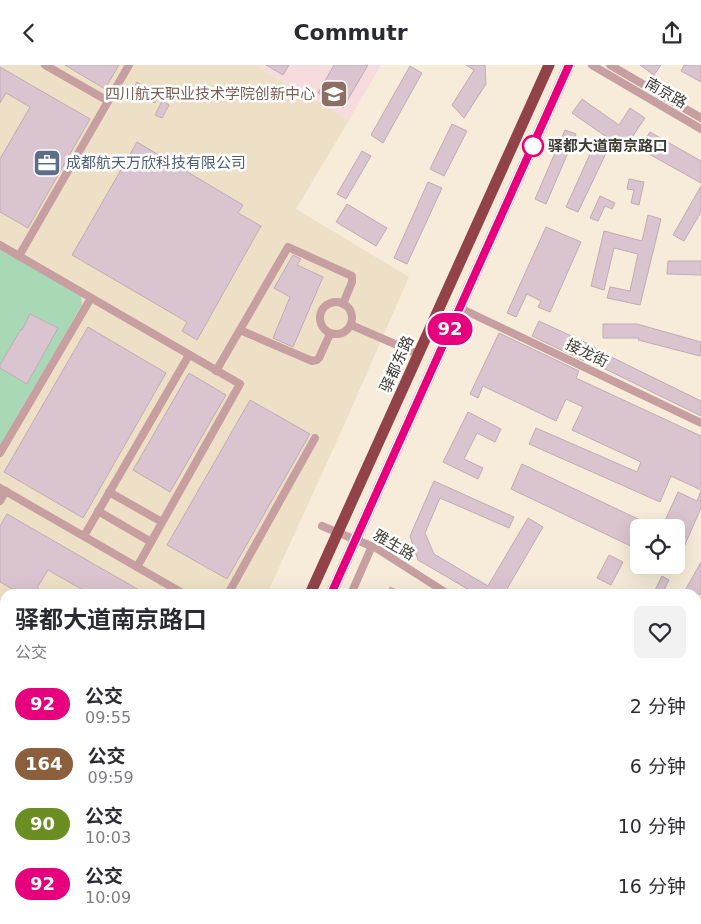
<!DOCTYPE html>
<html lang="zh">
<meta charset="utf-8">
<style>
body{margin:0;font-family:"DejaVu Sans","Noto Sans SC",sans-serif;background:#f2f2f3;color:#2b2b33;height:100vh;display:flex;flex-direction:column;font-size:19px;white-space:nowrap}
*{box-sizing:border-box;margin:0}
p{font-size:16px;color:#7c7c81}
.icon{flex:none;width:28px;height:28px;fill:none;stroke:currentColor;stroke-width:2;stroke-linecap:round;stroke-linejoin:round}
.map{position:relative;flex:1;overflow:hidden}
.sheet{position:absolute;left:0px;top:524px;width:701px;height:336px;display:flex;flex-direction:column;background:#fff;border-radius:15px 15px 0 0;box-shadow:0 5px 20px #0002}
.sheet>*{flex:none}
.badge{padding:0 10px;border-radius:16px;font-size:18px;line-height:32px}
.buttons{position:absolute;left:630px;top:454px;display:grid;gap:10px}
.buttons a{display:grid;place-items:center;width:55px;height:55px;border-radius:8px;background:#fff;box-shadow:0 5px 20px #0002;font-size:25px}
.map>.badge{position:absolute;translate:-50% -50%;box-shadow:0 0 0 2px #fff}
.round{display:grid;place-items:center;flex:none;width:52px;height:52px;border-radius:8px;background:#f2f2f3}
.head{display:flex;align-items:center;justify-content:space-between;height:85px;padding:0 15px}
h1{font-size:24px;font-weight:700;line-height:38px}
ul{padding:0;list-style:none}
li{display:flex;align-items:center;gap:15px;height:60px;padding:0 15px}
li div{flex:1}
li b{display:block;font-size:19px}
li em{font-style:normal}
li .badge{min-width:55px;font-weight:700;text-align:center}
header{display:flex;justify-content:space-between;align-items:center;height:65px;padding:0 15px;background:#fff;font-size:22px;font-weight:700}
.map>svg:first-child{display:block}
</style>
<header><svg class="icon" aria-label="back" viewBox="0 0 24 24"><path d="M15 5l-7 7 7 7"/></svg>Commutr<svg class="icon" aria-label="share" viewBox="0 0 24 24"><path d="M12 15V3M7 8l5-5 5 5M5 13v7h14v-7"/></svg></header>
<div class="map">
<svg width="701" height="859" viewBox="0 0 701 859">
<rect width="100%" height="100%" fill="#f6ecd9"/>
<!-- built -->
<g fill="#ede0c6">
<path d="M0,0H261L260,3L349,55L296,144L409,212L345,358L267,529H5V818L0,815Z"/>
<path d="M84,855H118L116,859H92Z"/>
</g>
<!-- education -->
<g fill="#f7dcde">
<path d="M261,0H381L349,55L260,3Z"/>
<path d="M701,768V859H679L672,855H696V776Z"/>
</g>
<!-- green -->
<g fill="#a9d8b6">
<path d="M0,184L81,231L82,240L0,380Z"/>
<path d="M0,815L5,818V853L0,850Z"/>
<path d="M9,855H84L92,859H16Z"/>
</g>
<!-- building -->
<g fill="#dac4cf" stroke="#c1acb6">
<path d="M65,0H119L105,24Z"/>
<path d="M266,0H289L283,10Z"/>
<path d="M334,0H368L343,43L318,28Z"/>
<path d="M466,0H485L486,19L464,53L452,40L474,5Z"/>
<path d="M640,0H661L654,10Z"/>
<path d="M684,0H701V17L681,6Z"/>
<path d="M410,1L422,8L383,78L371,70Z"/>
<path d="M0,2L90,54L28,163L0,147V94L30,42L6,28L0,38Z"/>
<path d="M137,17L159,31L155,38L132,25Z"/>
<path d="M582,34L619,60L630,43L645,53L624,84L572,48Z"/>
<path d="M162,36L169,40L162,53L155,50Z"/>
<path d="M452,59L467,66L444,111L430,104Z"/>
<path d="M565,65L576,69L546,139L535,134Z"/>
<path d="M650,67L701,96V118L640,84Z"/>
<path d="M137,77L243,140L238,148L261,161L197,275L182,266L187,257L72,190Z"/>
<path d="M595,78L608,84L578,147L566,142Z"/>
<path d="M362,86L371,91L346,134L337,129Z"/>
<path d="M629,114L644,117L639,140L631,138L634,125L627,124Z"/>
<path d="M428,117L442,123L407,199L394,193Z"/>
<path d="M701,121V147L684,176L673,170Z"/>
<path d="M600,131L615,138L612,144L605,141L598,156L590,153Z"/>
<path d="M347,139L387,163L376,181L336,157Z"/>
<path d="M648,150L661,154L640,240L607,233L610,222L630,226L638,189L614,183L604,225L591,221L604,166L642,176Z"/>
<path d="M546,162L581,177L550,247L538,242L541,236L527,229L516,252L507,248Z"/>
<path d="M293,190L301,194L297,200L323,212L293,282L273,273L290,232L274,223Z"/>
<path d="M668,196H701V210L667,209Z"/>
<path d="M30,249L58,263L27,319L0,303V300L21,264L22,265Z"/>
<path d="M539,256L595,282V284L701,336V351L589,296L585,294L584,296L532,271Z"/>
<path d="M603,259H637L701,277L700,291L638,275L639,273H603Z"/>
<path d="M88,262L166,308L83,453L4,407Z"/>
<path d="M499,268L579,306L576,313L701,371V425L671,411L660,437L529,379L536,363L637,407L641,397L572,365L583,342L566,334L556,356L483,321L478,333L470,329Z"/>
<path d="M189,308L226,330L170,427L133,405Z"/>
<path d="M250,335L310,369L227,514L167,480Z"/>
<path d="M468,347L501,364L495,377L477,368L464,394L483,403L478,414L443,397Z"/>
<path d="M522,399L655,462H639V485L511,424Z"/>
<path d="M434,416L514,452L509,463L440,433L425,468L434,489L488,521L528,453L543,462L504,529H476L418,495L410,471Z"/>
<path d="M701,426V443L676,500V482L682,468L676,466V462H669L663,460L678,427L697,436Z"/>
<path d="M7,449L146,529H90L48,505L37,523L47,529H21L0,517V461Z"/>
<path d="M609,490L623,497L611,520L597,513Z"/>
<path d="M701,497V529H683Z"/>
<path d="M662,511L669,515L662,529H653Z"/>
<path d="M390,522L406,529H387Z"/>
</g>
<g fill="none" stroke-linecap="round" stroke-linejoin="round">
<!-- minor -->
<g stroke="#c79fa0" stroke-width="8">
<path d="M45,0L108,36"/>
<path d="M592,0L701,64"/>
<path d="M610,0L701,53"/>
<path d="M0,180L240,319L137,502"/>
<path d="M19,191L129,0"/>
<circle cx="336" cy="253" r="16"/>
<path d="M460,243L701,358"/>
<path d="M351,260L418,289"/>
<path d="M240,265L312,296L317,295L319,293L330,269"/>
<path d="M216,306L288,182L352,211V217L343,239"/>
<path d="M0,388L91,233"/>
<path d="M0,423L184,529"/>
<path d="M109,427L162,457"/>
<path d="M0,436L6,426"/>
<path d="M98,446L151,477"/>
<path d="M322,461L376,483L448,529"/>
<path d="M84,471L189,290"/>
<path d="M228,529L315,373"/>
<path d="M351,529L372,481"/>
<path d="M0,655L5,646"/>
<path d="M696,673L701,675"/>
<path d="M0,797L5,800"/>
<path d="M390,855L398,859"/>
</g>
<!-- major -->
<g stroke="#a15c61" stroke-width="10">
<path d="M696,740L701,731"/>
<path d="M696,752L701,744"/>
<path d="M635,859L637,855"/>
</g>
<!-- highway -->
<g stroke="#92434a" stroke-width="11">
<path d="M310,529L549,0"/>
<path d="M331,529L569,0"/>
<path d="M161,859L162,855"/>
<path d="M181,859L183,855"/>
</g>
</g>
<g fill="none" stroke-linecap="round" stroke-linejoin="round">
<!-- line casing -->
<g stroke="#fff" stroke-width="11">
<path id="line" d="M331,529L569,0"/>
</g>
<!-- line -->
<use href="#line" stroke="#e6007e" stroke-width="8"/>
</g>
<!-- icons -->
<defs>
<g id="school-square" transform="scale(1.4375)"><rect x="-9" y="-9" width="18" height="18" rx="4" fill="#8d6e63" stroke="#fff"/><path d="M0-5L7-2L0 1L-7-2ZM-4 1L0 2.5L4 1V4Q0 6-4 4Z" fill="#fff"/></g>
<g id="office-square" transform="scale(1.4375)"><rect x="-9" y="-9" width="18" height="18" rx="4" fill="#5c6f8a" stroke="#fff"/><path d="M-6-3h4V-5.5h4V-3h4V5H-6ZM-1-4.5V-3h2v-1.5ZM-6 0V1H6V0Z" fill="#fff"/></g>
</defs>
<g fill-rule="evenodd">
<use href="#school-square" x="334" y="29"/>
<use href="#office-square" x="47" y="98"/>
</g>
<!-- markers -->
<circle fill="#fff" stroke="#e6007e" stroke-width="2.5" cx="533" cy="81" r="10"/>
<g text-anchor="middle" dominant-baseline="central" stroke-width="5" stroke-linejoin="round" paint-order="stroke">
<!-- street labels -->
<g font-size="15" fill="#3e3b33" stroke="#fff">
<text transform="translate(666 28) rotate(30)">南京路</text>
<text transform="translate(587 288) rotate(26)">接龙街</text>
<text transform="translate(397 299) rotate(-66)">驿都东路</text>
<text transform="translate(394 480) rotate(30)">雅生路</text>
</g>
<!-- education labels -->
<g font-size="15" fill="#785e54" stroke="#fff" text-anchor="end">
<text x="315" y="29">四川航天职业技术学院创新中心</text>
</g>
<!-- stop labels -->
<g font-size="15" font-weight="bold" fill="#3e3b33" stroke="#fff" text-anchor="start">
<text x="548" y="81">驿都大道南京路口</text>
</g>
<!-- service labels -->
<g font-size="15" fill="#4e5e75" stroke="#fff" text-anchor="start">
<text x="66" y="98">成都航天万欣科技有限公司</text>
</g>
</g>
</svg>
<div class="buttons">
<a><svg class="icon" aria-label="locate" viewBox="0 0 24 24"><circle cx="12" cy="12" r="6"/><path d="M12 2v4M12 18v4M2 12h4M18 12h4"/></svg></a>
</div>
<b class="badge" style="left:450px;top:264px;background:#e6007e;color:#fff">92</b>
<section class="sheet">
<div class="head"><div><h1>驿都大道南京路口</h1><p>公交</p></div><a class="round"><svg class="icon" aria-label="heart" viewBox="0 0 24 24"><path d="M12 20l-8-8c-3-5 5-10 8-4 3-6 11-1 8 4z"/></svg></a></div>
<ul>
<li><span class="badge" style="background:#e6007e;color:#fff">92</span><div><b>公交</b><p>09:55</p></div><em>2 分钟</em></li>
<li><span class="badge" style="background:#8b5e3c;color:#fff">164</span><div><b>公交</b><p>09:59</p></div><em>6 分钟</em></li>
<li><span class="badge" style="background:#6b8e23;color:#fff">90</span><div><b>公交</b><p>10:03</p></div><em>10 分钟</em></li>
<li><span class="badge" style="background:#e6007e;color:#fff">92</span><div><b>公交</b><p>10:09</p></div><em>16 分钟</em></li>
</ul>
</section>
</div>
